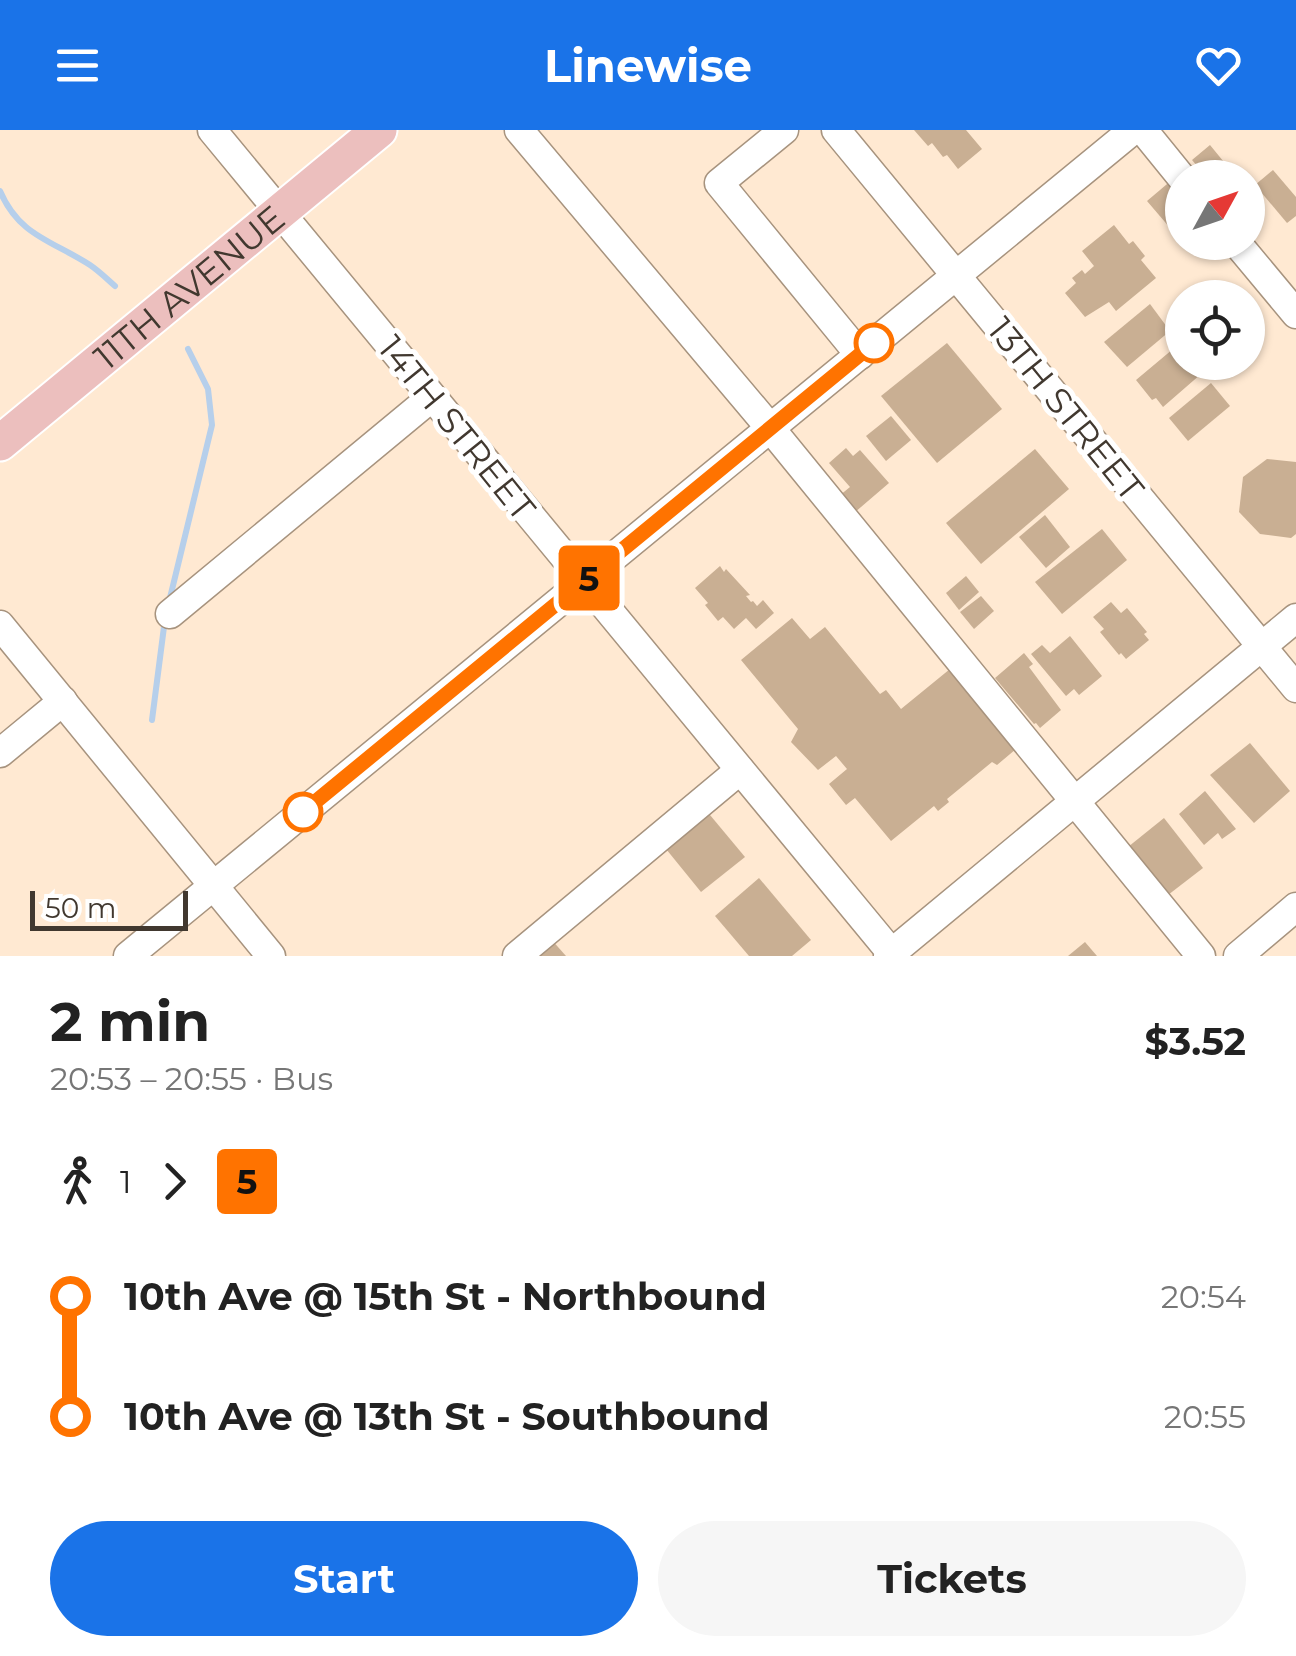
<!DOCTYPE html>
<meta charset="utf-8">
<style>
body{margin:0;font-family:Montserrat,sans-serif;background:#f6f6f6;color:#222;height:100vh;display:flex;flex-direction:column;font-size:38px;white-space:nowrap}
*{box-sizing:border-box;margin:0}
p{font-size:32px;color:#767676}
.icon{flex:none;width:55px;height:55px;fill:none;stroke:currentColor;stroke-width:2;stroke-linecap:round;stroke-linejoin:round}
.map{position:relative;height:826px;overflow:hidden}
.side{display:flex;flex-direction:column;background:#fff;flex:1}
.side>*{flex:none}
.badge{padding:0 20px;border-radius:8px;font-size:35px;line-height:65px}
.needle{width:65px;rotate:50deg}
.buttons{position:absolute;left:1165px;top:30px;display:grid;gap:20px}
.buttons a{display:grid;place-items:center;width:100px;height:100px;border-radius:50%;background:#fff;box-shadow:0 2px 8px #0004;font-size:50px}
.scale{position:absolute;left:30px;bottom:25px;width:158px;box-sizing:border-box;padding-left:10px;border:5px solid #41382f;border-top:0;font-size:28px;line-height:35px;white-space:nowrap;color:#41382f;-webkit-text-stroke:8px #fff;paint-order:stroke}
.map>.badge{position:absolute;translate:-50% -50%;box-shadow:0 0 0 5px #fff}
.legs{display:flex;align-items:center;gap:15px;height:110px;padding:0 50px;font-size:32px}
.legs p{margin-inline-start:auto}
.head{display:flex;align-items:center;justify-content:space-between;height:170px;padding:0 50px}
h1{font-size:55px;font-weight:700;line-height:75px}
.button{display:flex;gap:20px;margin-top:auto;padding:20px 50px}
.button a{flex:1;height:115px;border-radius:60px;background:#1a73e8;color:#fff;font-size:40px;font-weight:700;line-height:115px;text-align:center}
.button a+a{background:#f6f6f6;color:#222}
ul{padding:0 50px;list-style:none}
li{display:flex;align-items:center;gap:35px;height:120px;font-size:38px}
li i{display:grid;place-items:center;width:15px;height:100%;margin:0 12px;background:currentColor}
li i::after{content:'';width:25px;height:25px;margin:-12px;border:8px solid;border-radius:50%;background:#fff}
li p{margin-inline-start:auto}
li:first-child i{background:linear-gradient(#0000 50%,currentColor 0)}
li:last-child i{background:linear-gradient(currentColor 50%,#0000 0)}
header{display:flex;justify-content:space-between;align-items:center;height:130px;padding:0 50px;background:#1a73e8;color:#fff;font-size:45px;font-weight:700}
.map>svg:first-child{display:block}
</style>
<header><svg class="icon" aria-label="menu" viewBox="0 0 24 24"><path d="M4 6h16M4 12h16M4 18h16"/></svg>Linewise<svg class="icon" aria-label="heart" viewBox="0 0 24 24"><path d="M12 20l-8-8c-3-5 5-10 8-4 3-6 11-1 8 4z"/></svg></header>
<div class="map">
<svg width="1296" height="826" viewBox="0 0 1296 826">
<rect width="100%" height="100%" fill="#ffe9d2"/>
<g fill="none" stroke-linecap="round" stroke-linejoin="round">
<!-- stream -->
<g stroke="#b6cfeb" stroke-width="6">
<path d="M0,61C19,106 53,111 90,135C99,141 107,149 115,156"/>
<path d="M169,472L212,295L208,259L188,219"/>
<path d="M152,590L165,489"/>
</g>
</g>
<!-- building -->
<g fill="#c9af93">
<path d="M914,0H966L982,19L958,39L947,25L943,27L932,13L928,16Z"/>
<path d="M1210,15L1237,48H1201L1194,40L1198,37L1192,30Z"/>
<path d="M1273,40L1296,67V86L1287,93L1255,55Z"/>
<path d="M1173,49L1182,60V112H1196L1188,119L1147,71Z"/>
<path d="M1114,95L1129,114L1133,111L1145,126L1141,130L1156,148L1116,181L1109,172L1085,187L1065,163L1076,153L1072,148L1082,140L1085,144L1094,136L1082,121Z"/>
<path d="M1150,174L1170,201L1127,237L1104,212Z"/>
<path d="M947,213L1002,279L937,333L881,266Z"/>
<path d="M1173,219L1178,225L1182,221V232H1207L1198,240L1201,244L1163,277L1156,268L1152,270L1136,250Z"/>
<path d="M1211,253L1230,276L1188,311L1169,288Z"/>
<path d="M891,286L911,310L886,331L866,306Z"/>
<path d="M846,318L853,326L860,320L889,353L854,383L839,366L850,357L829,333Z"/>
<path d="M1035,319L1069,359L981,434L946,393Z"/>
<path d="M1267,329L1296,332V404L1291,408L1260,404L1239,382L1243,347Z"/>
<path d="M1045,385L1070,417L1046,438L1019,407Z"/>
<path d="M1102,399L1127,430L1062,484L1035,452Z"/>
<path d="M720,436L724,442L726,439L750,465L746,466L751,472L753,471L757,476L763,470L774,483L756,499L746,488L734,499L723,487L718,491L705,475L708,473L695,458Z"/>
<path d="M966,446L979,462L959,480L946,463Z"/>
<path d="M981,466L994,481L974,499L960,482Z"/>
<path d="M1111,472L1121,483L1127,478L1147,502L1144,504L1149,510L1126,529L1121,523L1119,525L1100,502L1104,499L1093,487Z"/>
<path d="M792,488L810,509L825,497L880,564L886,560L901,579L950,539L1016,619L997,635L992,632L947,669L949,672L938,681L934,676L891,711L855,668L846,675L829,654L847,639L836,626L818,640L791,612L798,599L741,530Z"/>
<path d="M1070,506L1102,546L1079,565L1074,559L1066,566L1031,524L1042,515L1050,523Z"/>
<path d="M1024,523L1033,534L1029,537L1061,580L1040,598L1036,593L1034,594L995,548Z"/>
<path d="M1250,613L1290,661L1254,693L1210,645Z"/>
<path d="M1205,661L1236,699L1222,709L1218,703L1204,715L1179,684Z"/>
<path d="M705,679L745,727L701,762L662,714Z"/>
<path d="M1164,688L1203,738L1168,765L1128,717Z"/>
<path d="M759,748L811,810L792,826H749L715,786Z"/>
<path d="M550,808L566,826H529Z"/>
<path d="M1085,812L1097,826H1068Z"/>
</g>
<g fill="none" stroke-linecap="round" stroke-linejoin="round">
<!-- minor casing -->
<g stroke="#a7937e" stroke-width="31">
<g id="minor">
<path d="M212,0L894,826"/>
<path d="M519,0L771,299L1201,826"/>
<path d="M784,0L719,53L860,225"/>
<path d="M836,0L1296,558"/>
<path d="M1143,0L1182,48"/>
<path d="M1236,112L1296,184"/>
<path d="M170,484L432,267"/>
<path d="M0,495L271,826"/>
<path d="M0,623L63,571"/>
<path d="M128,826L1133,0"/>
<path d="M517,826L740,640"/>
<path d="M888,826L1296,488"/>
<path d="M1238,826L1296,777"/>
</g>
</g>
<!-- major casing -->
<g stroke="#fff" stroke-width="39">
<g id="major">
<path id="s1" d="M0,313L379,0"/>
</g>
</g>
<!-- minor -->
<use href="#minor" stroke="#fff" stroke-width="28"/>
<!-- major -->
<use href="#major" stroke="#ecbfbe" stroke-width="35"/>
</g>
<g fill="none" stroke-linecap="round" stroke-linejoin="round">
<!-- line-1 casing -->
<g stroke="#fff" stroke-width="22">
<path id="line-1" d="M303,682L874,213"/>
</g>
<!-- line-1 -->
<use href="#line-1" stroke="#ff7300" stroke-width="15"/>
</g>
<!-- markers -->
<g fill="#fff" stroke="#ff7300" stroke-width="5">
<circle cx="874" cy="213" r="18"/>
<circle cx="303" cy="682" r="18"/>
</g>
<g text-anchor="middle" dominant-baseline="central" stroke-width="10" stroke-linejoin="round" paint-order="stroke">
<!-- street labels -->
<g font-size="35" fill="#41382f" stroke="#fff">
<text stroke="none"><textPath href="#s1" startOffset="245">11TH AVENUE</textPath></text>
<text transform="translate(1066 279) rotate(51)">13TH STREET</text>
<text transform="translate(457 298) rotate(51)">14TH STREET</text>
</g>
</g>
</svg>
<div class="buttons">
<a><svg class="needle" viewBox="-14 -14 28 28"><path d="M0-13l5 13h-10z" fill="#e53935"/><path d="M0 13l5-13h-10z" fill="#767676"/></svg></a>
<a><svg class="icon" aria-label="locate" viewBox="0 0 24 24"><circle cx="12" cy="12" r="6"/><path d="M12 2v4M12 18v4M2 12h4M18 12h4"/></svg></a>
</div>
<div class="scale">50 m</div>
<b class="badge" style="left:589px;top:448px;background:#ff7300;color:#111">5</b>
</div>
<section class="side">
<div class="head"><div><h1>2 min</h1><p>20:53 – 20:55 · Bus</p></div><b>$3.52</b></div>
<div class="legs"><svg class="icon" aria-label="walk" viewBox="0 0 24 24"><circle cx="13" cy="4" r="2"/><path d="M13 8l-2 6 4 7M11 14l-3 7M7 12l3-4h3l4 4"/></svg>1<svg class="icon" aria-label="forward" viewBox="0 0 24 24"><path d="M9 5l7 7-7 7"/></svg><b class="badge" style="background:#ff7300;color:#111">5</b></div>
<ul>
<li><i style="color:#ff7300"></i><b>10th Ave @ 15th St - Northbound</b><p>20:54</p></li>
<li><i style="color:#ff7300"></i><b>10th Ave @ 13th St - Southbound</b><p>20:55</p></li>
</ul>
<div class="button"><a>Start</a><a>Tickets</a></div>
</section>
